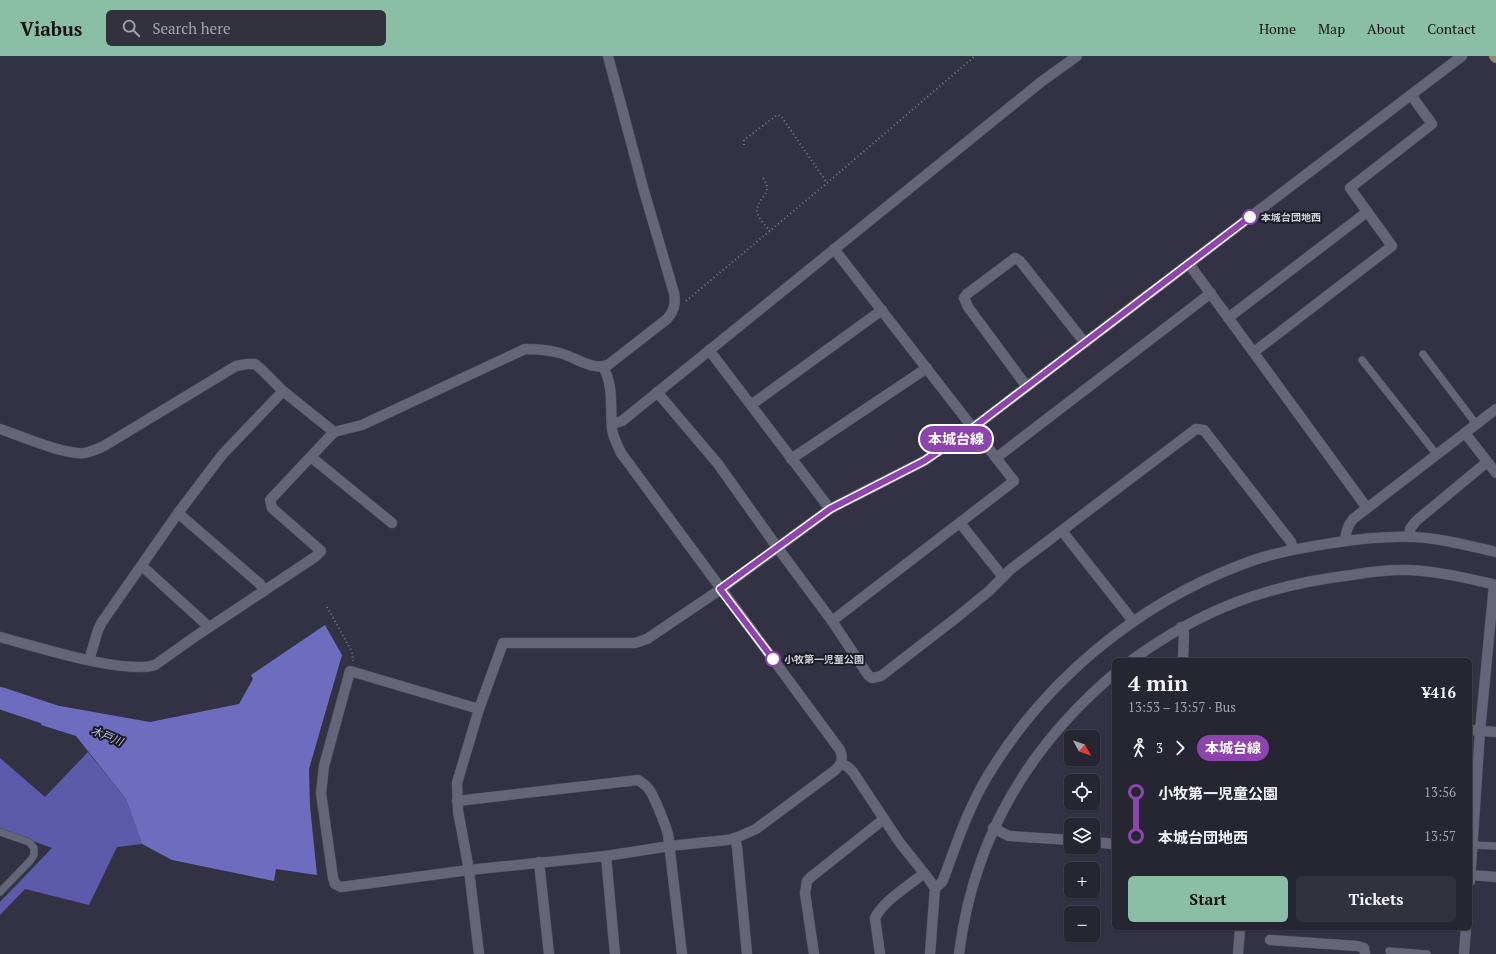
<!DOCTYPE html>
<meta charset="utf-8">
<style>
body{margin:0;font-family:"PT Serif","Noto Sans JP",serif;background:#32323f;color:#f1f3f6;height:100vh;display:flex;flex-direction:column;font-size:15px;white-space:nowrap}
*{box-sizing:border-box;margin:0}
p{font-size:13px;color:#a4a5ac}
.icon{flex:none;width:22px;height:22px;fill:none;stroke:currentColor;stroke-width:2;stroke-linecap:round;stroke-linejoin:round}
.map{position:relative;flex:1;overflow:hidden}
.drawer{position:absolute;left:1112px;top:602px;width:360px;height:272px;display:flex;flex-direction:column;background:#262633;border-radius:6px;box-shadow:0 1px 3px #0004,0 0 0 1px #42434e}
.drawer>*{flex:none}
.badge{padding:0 8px;border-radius:13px;font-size:14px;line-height:26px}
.needle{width:26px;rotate:130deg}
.fabs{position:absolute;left:1064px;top:674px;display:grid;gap:8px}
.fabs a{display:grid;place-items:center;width:36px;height:36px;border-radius:6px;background:#262633;box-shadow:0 1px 3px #0004,0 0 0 1px #42434e;font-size:20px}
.map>.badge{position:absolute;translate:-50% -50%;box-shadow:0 0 0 2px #fff}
.legs{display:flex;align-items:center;gap:6px;height:44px;padding:0 16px;font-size:13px}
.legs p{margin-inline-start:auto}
.summary{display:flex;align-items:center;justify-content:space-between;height:68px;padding:0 16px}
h1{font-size:22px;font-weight:600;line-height:30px}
.action{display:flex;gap:8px;margin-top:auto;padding:8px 16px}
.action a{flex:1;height:46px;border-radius:6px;background:#8abfa5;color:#111;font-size:16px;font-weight:600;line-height:46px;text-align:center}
.action a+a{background:#32323f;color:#f1f3f6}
ul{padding:0 16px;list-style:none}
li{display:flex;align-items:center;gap:14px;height:44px;font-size:15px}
li i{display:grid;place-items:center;width:6px;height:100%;margin:0 5px;background:currentColor}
li i::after{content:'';width:10px;height:10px;margin:-5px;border:3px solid;border-radius:50%;background:#262633}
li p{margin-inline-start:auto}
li:first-child i{background:linear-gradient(#0000 50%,currentColor 0)}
li:last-child i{background:linear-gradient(currentColor 50%,#0000 0)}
header{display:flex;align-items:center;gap:24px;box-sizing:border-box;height:56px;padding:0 20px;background:#8abfa5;color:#111}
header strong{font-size:19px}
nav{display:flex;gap:22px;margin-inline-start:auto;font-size:14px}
.search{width:280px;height:36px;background:#32323f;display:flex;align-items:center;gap:10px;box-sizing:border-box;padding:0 14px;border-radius:6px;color:#a4a5ac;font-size:15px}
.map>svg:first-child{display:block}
</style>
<header>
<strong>Viabus</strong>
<div class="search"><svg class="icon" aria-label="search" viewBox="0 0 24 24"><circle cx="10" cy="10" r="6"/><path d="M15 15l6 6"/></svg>Search here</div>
<nav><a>Home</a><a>Map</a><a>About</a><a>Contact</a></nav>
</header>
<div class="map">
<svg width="1496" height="898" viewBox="0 0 1496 898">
<rect width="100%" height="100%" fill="#323244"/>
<!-- forest -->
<path fill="#5e5aab" d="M88,696L126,743L142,788L117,791L89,849L25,833L0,859V846L52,792L0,773V702L45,741Z"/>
<!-- water -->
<path fill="#6e6cbe" d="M325,569L342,599L309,713L310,750L317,819L276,813L274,825L172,804L142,788L126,743L76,680L41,669L42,665L33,661L38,648L60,650L150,666L239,648L253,623L251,619Z"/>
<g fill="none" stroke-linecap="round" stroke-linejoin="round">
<!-- river -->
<path stroke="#6e6cbe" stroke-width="22" d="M0,642L63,663"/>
<!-- service casing -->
<g stroke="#4d4d5c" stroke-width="8">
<g id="service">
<path d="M1423,298L1476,368"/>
<path d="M1362,304L1437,399"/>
<path d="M0,776L29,786L34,792V799L30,805L0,836"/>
<path d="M1472,789L1496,790"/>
<path d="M1389,895L1427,898"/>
</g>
</g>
<!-- minor casing -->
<g stroke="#4d4d5c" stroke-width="11">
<g id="minor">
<path d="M1189,208L1367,452"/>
<path d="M1228,262L1367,156"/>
<path d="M709,294L830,453"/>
<path d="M1254,296L1392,190L1350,132L1432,68L1411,39"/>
<path d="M603,311C614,329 610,352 612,373C613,381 617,389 621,397"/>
<path d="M1027,331L968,251L964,242L967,238L1015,202L1020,205L1085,287"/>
<path d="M657,336L718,408L777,491L832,565L868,619L872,622L881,620L956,562L989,535L1011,513L1196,373L1204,374L1207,378L1291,486L1293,493"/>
<path d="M751,349L882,254"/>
<path d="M612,368L622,365L1041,26L1077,0"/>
<path d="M0,373C21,380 64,399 84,397C91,396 97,393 104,390L236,310L247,308H255L261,313L283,335L334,376"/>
<path d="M1465,377L1496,417"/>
<path d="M311,401L392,467"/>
<path d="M996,402L1211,237"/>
<path d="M791,403L927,312"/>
<path d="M178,457L260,528L264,535"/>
<path d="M960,467L1003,521"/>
<path d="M1062,475L1133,565"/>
<path d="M1410,481V473L1416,465L1487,406"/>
<path d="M1345,485C1346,477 1347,470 1353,463L1496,353"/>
<path d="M142,510L209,571"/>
<path d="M832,565L1014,425L834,193"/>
<path d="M1181,571L1184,577L1183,604"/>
<path d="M0,581C35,590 123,619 155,609L196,580L315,501L321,495L272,452L270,444L334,376L362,369L525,293C537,293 548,294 560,297C575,301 592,315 608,309L667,263C674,255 676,248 674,237L644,135L608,0"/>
<path d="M89,604L98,574L102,566L178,457L222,399L283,335"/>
<path d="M1132,604C1202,553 1267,529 1352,519C1369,516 1386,514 1403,514C1433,514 1467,522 1496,529"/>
<path d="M1470,674L1496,676"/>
<path d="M841,707L848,711L853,716L900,787L928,822L935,832L930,898"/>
<path d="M457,745L638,724C641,726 645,728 648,732C654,739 665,768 668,778L682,898"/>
<path d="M993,772L1009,780L1071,784"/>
<path d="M735,782L737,791L747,898"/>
<path d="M1093,786L1114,788"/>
<path d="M606,800L615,898"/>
<path d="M539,806L549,898"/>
<path d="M469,814L341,831L335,828L333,822L321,737L324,710L350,615L479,653"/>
<path d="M1471,819L1496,821"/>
<path d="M1470,825L1480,675L1494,529"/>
<path d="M935,832L942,826L945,819C957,786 969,751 987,721C1045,624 1137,548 1243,508C1271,497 1302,492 1332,487C1358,483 1386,480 1413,481C1441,482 1469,490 1496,496"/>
<path d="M1270,884L1357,890L1364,892L1365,898"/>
<path d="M814,898L805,837L807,825L811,821L884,763"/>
<path d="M880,898L875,862C884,844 909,830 924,817"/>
<path d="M959,898C973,784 1027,692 1114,618"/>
<path d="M1238,898L1240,872"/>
<path d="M1464,898L1466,872"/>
</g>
</g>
<!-- tertiary casing -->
<g stroke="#4d4d5c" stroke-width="11">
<g id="tertiary">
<path d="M469,814L606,800L670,790L727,784L738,781L756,773L834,715C841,709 844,703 840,694L621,397"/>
<path d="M479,898L469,814L458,755L457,727L479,653L503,587H635L647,583L721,533L830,453L924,405L974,371L1462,0"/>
</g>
</g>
<!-- primary casing -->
<g stroke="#4d4d5c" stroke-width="11">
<path id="primary" d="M1494,0L1496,2"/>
</g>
<!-- path -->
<g stroke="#7b7c8a" stroke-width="2" stroke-dasharray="1 3" stroke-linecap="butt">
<path d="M744,89V84L777,59L781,60L827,127"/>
<path d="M763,122C775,139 756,141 757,156C758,162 766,170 770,175"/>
<path d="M686,245L827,127L975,0"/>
<path d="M327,551L352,596L353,605"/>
</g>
<!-- service -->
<use href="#service" stroke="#646579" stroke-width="7"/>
<!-- minor -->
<use href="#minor" stroke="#646579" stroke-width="10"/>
<!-- tertiary -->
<use href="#tertiary" stroke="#646579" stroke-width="10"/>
<!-- primary -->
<use href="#primary" stroke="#938b62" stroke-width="10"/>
</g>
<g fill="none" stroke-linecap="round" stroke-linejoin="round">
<!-- line-1 casing -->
<g stroke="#fff" stroke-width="9">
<path id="line-1" d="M773,603L720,533L830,453L924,405L974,371L1250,161"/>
</g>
<!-- line-1 -->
<use href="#line-1" stroke="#8e44ad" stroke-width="6"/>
</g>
<!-- markers -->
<g fill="#fff" stroke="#8e44ad" stroke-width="2">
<circle cx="1250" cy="161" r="7"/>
<circle cx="773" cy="603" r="7"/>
</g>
<g text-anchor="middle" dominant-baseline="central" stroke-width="4" stroke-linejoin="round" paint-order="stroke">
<!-- stop labels -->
<g font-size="10" font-weight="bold" fill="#cfd0db" stroke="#1b1b23" text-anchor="start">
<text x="1261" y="161">本城台団地西</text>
<text x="784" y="603">小牧第一児童公園</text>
</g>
<!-- water labels -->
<g font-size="11" font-style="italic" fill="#c1c3ef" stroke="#1b1b23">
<text transform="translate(107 680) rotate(23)">木戸川</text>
</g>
</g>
</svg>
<div class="fabs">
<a><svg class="needle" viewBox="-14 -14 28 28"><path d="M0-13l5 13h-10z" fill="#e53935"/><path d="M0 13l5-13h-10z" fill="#a4a5ac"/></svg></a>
<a><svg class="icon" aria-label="locate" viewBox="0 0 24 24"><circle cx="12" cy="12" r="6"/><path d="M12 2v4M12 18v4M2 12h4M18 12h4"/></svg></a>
<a><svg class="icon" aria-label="layers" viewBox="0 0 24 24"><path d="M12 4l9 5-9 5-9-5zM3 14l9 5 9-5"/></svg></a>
<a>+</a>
<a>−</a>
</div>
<b class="badge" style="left:956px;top:383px;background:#8e44ad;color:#fff">本城台線</b>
<section class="drawer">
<div class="summary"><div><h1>4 min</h1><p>13:53 – 13:57 · Bus</p></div><b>¥416</b></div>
<div class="legs"><svg class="icon" aria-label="walk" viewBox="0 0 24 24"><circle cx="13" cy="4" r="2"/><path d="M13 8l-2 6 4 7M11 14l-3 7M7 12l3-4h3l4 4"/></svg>3<svg class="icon" aria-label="forward" viewBox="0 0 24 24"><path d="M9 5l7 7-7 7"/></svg><b class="badge" style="background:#8e44ad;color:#fff">本城台線</b></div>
<ul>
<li><i style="color:#8e44ad"></i><b>小牧第一児童公園</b><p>13:56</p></li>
<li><i style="color:#8e44ad"></i><b>本城台団地西</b><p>13:57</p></li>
</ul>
<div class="action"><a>Start</a><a>Tickets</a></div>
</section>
</div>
